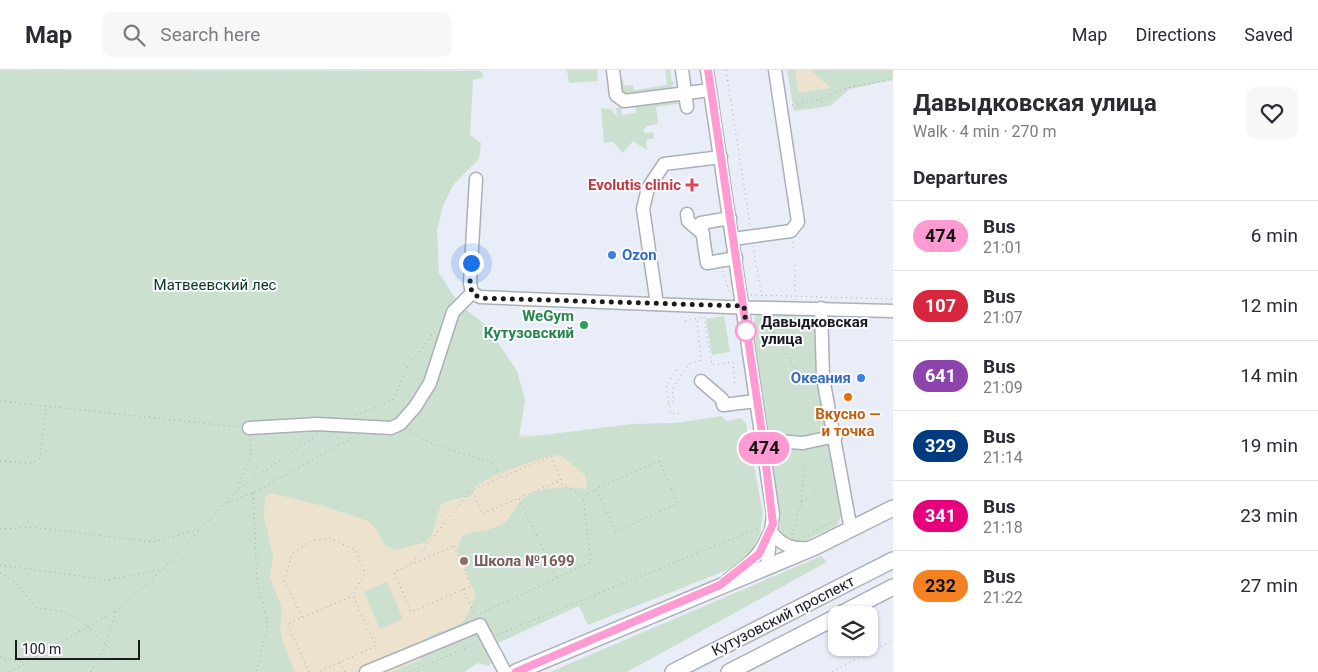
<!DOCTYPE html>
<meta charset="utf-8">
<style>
body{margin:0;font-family:Roboto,sans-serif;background:#f7f7f7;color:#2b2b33;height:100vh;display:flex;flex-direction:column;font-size:19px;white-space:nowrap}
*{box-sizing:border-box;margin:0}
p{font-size:16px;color:#7c7c81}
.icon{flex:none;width:28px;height:28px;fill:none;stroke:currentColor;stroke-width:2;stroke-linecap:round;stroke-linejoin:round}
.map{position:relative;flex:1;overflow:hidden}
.panel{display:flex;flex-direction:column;background:#fff;width:425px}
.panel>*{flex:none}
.badge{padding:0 10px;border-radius:16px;font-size:18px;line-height:32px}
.controls{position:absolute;left:828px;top:536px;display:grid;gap:10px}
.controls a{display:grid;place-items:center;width:50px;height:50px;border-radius:10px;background:#fff;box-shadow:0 1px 4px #0004;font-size:25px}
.scale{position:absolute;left:15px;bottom:12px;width:125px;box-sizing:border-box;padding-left:5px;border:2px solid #1a1b1e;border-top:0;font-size:14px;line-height:18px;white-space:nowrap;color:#1a1b1e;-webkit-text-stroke:4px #f9faff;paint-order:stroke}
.you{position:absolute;width:25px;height:25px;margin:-12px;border:4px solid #fff;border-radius:50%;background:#1a73e8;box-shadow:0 0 0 8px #1a73e833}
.map>.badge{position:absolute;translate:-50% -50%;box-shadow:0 0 0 2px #fff}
h2{padding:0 20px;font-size:19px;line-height:45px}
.round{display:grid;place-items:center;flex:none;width:52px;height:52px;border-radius:10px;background:#f7f7f7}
.summary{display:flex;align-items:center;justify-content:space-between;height:85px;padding:0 20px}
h1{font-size:24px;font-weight:700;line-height:38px}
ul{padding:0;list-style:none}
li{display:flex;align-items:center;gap:15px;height:70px;padding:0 20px;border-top:1px solid #e1e1e2}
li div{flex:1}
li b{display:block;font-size:19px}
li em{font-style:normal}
li .badge{min-width:55px;font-weight:700;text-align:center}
header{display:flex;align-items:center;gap:30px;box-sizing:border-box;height:70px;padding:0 25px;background:#fff;border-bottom:1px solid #e1e1e2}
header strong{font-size:24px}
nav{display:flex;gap:28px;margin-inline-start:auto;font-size:18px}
.search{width:350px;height:45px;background:#f7f7f7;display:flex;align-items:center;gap:12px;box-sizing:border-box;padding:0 18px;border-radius:10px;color:#7c7c81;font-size:19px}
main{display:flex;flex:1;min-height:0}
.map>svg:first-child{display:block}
</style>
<header>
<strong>Map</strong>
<div class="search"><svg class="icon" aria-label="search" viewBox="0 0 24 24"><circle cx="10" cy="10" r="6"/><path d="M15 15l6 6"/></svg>Search here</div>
<nav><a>Map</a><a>Directions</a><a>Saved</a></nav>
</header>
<main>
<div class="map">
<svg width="893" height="602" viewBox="0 0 893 602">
<rect width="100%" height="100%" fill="#e9edf7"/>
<!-- education -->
<g fill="#ede2cd">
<path d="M795,0H893V8L799,23Z"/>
<path d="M471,362L665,372L757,455L398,602H263L257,428Z"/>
</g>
<!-- green -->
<g fill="#cce0d0">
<path d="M0,0L481,1L484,7L473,10L470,65L481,73L479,89L453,115L443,136L437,160L439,203L459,234L487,256L517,301L525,330L519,368L632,354L675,353L722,346L726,351L741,348L746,353L763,444L760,464L745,493L588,555L579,536L489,577L486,582L493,591L488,596L478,593L464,602H392L422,589C418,560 444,564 461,553C468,548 470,535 476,526L457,479L463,465C473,461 484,462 493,458C510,453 511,443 520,432C535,415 567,416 587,419L585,405L562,386L551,385L493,406L475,417L471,426L451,430L441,434L432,464L426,472L395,480L386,476L375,458L368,451L323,436L271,423L265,427L264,446L273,486L270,507L282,539L280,559L282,569L295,602H0Z"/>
<path d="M567,0H597L598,11L569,13Z"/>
<path d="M665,0H670L672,12H675L670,20L623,26L617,10L623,9L624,16L633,15L634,20L667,15Z"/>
<path d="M787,0H795L799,23L831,18L810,0H893V10L850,19L830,36L794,41Z"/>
<path d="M683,27L684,33L656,37L658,54L647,56L643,60L646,63L653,62L654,68L646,70L647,80L633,71L623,83L613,72L604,73L601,38L611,39L617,47L616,38L621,37L622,45L636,43L635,35Z"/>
<path d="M759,243H815L819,306L842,445L836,456L794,476L779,463L781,445L751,259L755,248Z"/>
<path d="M724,246L730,282L712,285L706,249Z"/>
<path d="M821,486L827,492L627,602H550Z"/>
<path d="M387,512L403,549L380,559L364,522Z"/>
</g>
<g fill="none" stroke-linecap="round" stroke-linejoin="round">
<!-- minor casing -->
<g stroke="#abafb8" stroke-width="15">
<g id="minor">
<path d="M613,0L616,25L624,31L710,20"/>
<path d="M682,0L687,37"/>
<path d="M707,0L773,444L767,496"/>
<path d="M476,109L470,213L472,223L480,227L727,237L893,241"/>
<path d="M687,144L688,151L703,164"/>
<path d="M730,148L701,153L707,193L736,188"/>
<path d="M733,169L791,161L798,152L775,0"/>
<path d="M657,234L643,139L648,118L664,94L721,87"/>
<path d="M821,238L823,308L851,460"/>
<path d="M701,311L722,329L723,335L756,331"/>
<path d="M249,358L317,354L391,358L400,354L415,337L430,313L453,242L472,223"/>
<path d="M763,370L803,373L836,366"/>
<path d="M772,463C783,476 791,479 808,478"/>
<path d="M729,509C746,497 760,486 768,466"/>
<path d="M366,602L480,555L505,602"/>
</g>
</g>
<!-- major casing -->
<g stroke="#abafb8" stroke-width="18">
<g id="major">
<path d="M839,545L893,517"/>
<path d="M516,602L815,477L893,438"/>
<path d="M673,602L893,490"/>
<path d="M729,602L836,547"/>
</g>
</g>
<!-- path -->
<g stroke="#a5a8b0" stroke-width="1" stroke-dasharray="1 4" stroke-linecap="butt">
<path d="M726,0L750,155"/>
<path d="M792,35L818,30L846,18L893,9"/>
<path d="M793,172L794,180"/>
<path d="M753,176L762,227"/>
<path d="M795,195V224"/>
<path d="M723,201L729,221"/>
<path d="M751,225L893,229"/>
<path d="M704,247L712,295L733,292L735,315"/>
<path d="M765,249L796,300"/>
<path d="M807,249L811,267"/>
<path d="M685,251L704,247"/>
<path d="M774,263L800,269"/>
<path d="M677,300L666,315L671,344L680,343"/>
<path d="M0,331L239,357"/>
<path d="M668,334L674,331L672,319L689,294L701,290L697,249"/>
<path d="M356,345L393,330L408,296L435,261"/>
<path d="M409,360L432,374L495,394L500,408"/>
<path d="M551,386L561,410L482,444L472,420Z"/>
<path d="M0,391L32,393L40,388L46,338"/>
<path d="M659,391L678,433L616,462L596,419Z"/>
<path d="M557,412L583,426L596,420"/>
<path d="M238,419L317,365"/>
<path d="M253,423L257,511L268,555L256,602"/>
<path d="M519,429L557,508"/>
<path d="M227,432L253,423L354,367"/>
<path d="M802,432L818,422"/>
<path d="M0,459L33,457L152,472L201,459"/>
<path d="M792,465L801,433L804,393"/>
<path d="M804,467L837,449"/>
<path d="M454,476L471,516L411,542L394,502Z"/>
<path d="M412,493L471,420"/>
<path d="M0,495L108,510L163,499"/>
<path d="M0,503L15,512L37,538C46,539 56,540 64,542C86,549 115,586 132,602"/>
<path d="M463,519L475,545"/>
<path d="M480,544L591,492L583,426"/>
<path d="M302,547L284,511L292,484L311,471L330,468L355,480L365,503L353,525"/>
<path d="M497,565L754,460L760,459"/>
<path d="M0,587L14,591L31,589"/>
<path d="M340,592L345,602"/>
<path d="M10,602L115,541"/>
<path d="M91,602L105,577L116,541L163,499L237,420L251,385L250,369"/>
<path d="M309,602L287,554L353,526L376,576L318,602"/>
<path d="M409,602L478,573"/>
<path d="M832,602L893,570"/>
</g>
<!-- minor -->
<use href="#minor" stroke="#fff" stroke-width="12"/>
<!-- major -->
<use href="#major" stroke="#fff" stroke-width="15"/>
</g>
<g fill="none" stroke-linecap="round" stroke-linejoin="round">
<!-- line casing -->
<g stroke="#fff" stroke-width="11">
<path id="line" d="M516,602L720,515L759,484L773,454L763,370L708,0"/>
</g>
<!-- line -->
<use href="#line" stroke="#ff9ad2" stroke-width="8"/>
<!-- walk -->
<path stroke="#1a1b1e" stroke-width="5" stroke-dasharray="0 9" d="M471,193L470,213L472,223L480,228L744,236L747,265L746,261"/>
</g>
<!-- markers -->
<path fill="#e0444e" stroke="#f9faff" stroke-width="2" d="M689.5 107.5h5v5h5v5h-5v5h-5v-5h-5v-5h5z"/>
<g fill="#3f7fe0" stroke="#f9faff" stroke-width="2">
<circle cx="612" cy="185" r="5"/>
<circle cx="861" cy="308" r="5"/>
</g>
<circle fill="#2e9e5b" stroke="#f9faff" stroke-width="2" cx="584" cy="255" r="5"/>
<circle fill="#fff" stroke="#ff9ad2" stroke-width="2.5" cx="746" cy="261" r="10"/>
<circle fill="#e8710a" stroke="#f9faff" stroke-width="2" cx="848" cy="327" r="5"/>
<circle fill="#8d6e63" stroke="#f9faff" stroke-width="2" cx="464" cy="491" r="5"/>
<g text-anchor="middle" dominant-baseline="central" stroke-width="4" stroke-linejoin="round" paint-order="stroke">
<!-- health labels -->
<g font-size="15" font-weight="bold" fill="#be3a42" stroke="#f9faff" text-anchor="end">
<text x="681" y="115">Evolutis clinic</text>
</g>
<!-- shop labels -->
<g font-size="15" font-weight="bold" fill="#366cbe" stroke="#f9faff" text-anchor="start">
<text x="622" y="185">Ozon</text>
<text x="851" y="308" text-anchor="end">Океания</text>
</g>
<!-- park labels -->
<g font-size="15" fill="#09371a" stroke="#f9faff">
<text x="215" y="215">Матвеевский лес</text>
</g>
<!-- leisure labels -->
<g font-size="15" font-weight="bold" fill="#27864d" stroke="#f9faff" text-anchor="end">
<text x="574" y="246">WeGym<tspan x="574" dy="17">Кутузовский</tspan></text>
</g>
<!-- stop labels -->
<g font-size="15" font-weight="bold" fill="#1a1b1e" stroke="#f9faff" text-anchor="start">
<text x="761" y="252">Давыдковская<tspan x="761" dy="17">улица</tspan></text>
</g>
<!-- food labels -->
<g font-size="15" font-weight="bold" fill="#c56008" stroke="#f9faff">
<text x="848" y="344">Вкусно —<tspan x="848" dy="17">и точка</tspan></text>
</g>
<!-- education labels -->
<g font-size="15" font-weight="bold" fill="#785e54" stroke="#f9faff" text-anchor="start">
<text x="474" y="491">Школа №1699</text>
</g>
<!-- street labels -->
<g font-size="15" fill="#1a1b1e" stroke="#f9faff">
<text transform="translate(783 546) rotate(-27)">Кутузовский проспект</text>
</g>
</g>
</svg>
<div class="controls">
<a><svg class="icon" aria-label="layers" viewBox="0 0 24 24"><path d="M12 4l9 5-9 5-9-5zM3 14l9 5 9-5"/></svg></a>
</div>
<div class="scale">100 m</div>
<div class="you" style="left:471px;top:193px"></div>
<b class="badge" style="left:764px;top:378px;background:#ff9ad2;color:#111">474</b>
</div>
<section class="panel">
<div class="summary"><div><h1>Давыдковская улица</h1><p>Walk · 4 min · 270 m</p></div><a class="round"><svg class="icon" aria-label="heart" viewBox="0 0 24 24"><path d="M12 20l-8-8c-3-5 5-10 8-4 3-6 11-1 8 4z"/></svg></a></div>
<h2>Departures</h2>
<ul>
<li><span class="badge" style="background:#ff9ad2;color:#111">474</span><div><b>Bus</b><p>21:01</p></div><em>6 min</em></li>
<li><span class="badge" style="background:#d7263d;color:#fff">107</span><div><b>Bus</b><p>21:07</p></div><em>12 min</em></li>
<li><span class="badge" style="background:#8e44ad;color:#fff">641</span><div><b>Bus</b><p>21:09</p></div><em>14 min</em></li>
<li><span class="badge" style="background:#003b80;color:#fff">329</span><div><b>Bus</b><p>21:14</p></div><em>19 min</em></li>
<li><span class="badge" style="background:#e6007e;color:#fff">341</span><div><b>Bus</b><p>21:18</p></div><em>23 min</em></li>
<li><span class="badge" style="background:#f58220;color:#111">232</span><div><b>Bus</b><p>21:22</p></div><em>27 min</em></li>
</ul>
</section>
</main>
